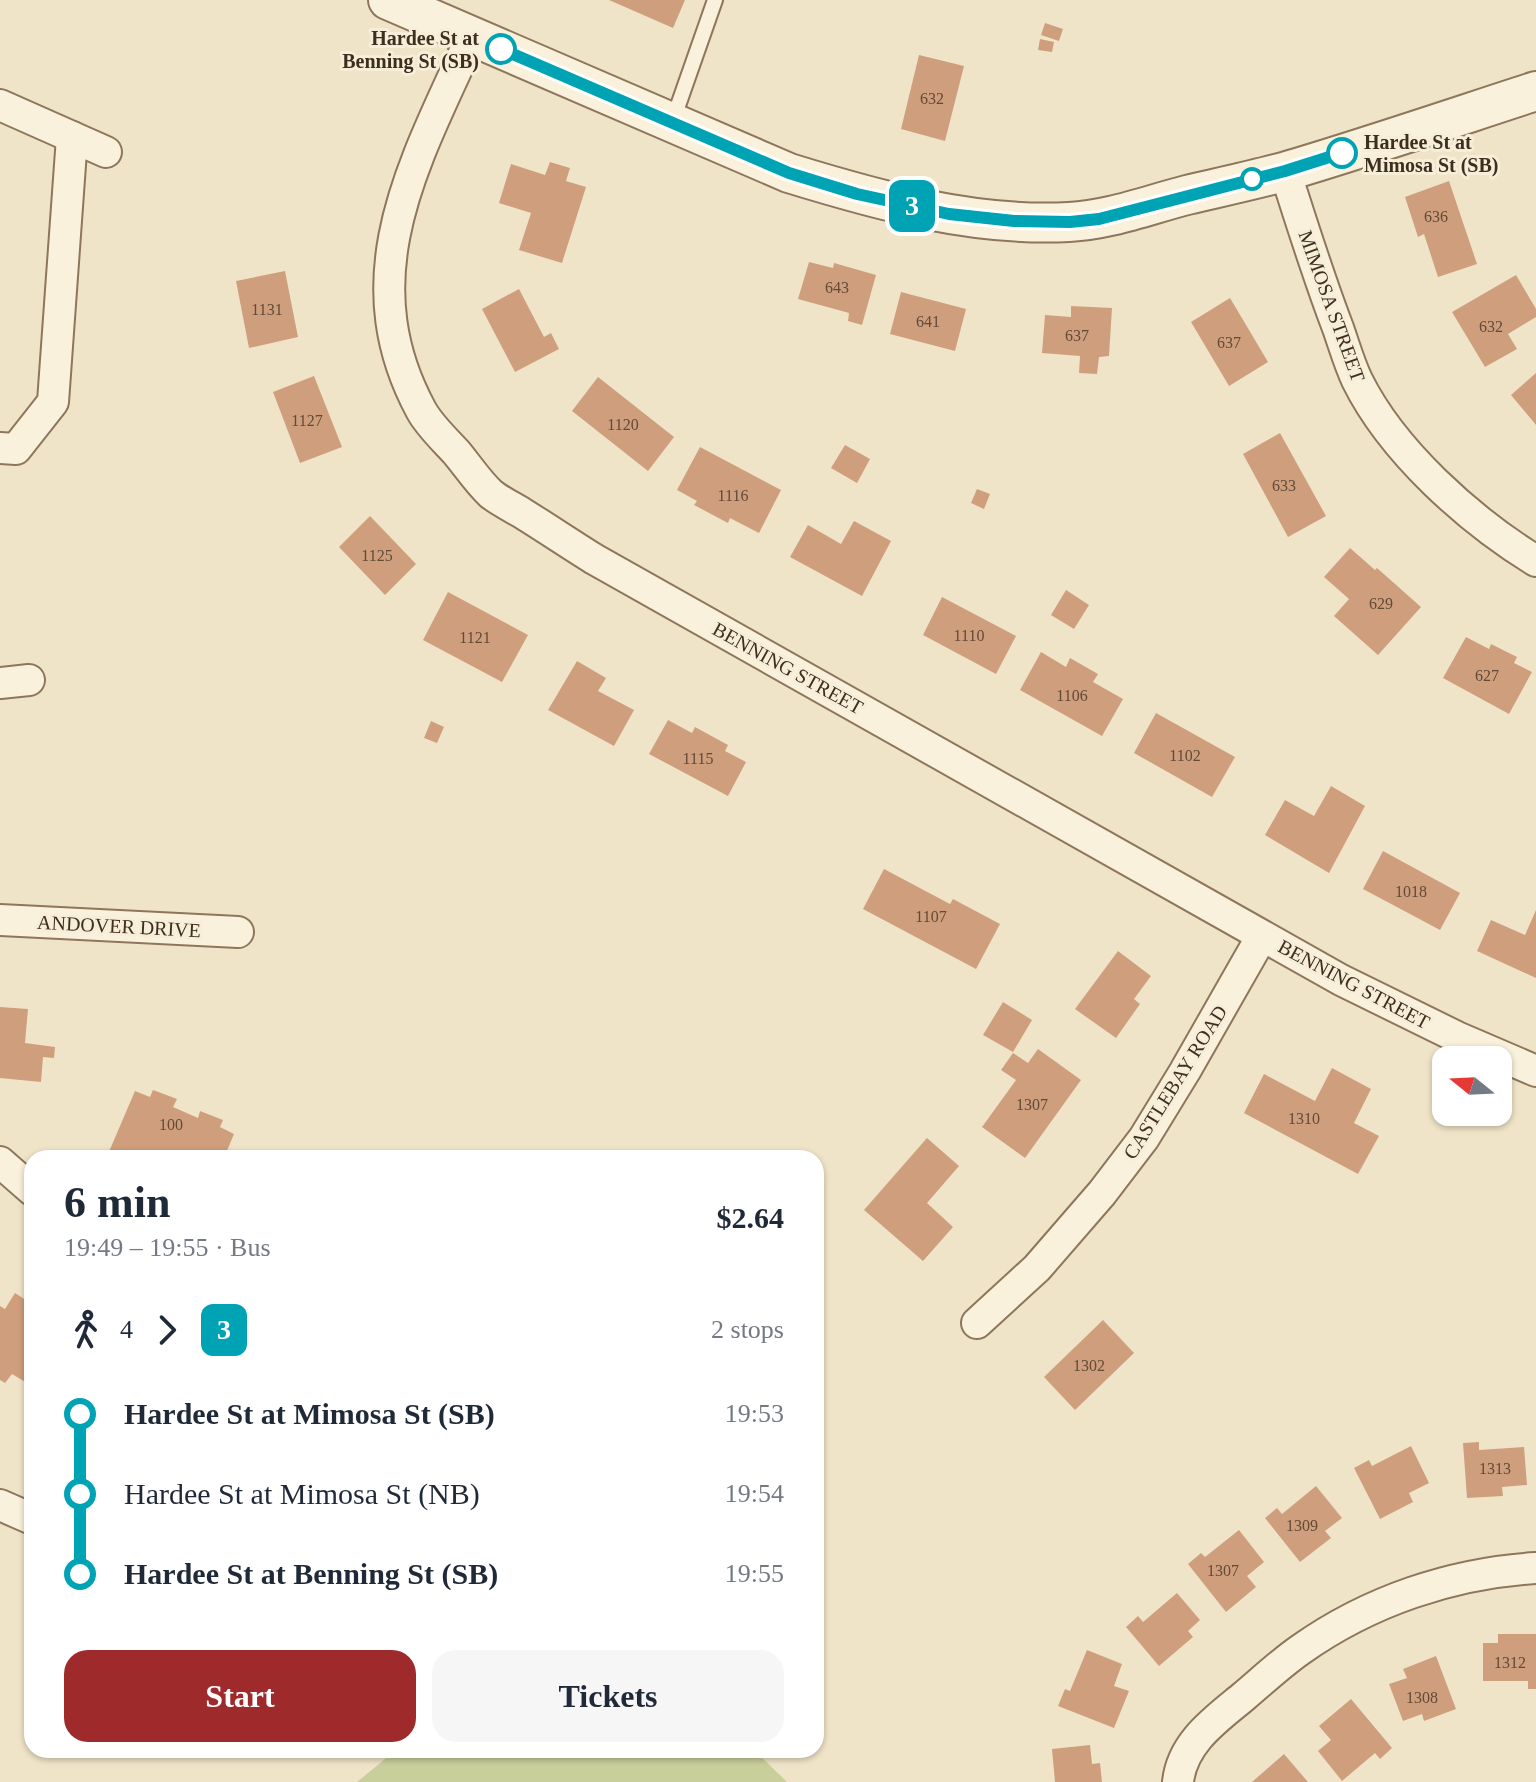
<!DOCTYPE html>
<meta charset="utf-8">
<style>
body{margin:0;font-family:Georgia,serif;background:#f6f6f7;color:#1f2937;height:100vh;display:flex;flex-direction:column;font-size:30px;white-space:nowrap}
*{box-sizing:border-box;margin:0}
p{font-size:26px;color:#747a83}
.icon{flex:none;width:44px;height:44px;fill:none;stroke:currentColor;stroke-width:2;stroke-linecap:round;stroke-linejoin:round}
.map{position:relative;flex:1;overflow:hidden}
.side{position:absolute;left:24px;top:1150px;width:800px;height:608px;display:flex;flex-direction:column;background:#fff;border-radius:24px;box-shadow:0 2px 6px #0004}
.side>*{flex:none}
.badge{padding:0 16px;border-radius:12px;font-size:28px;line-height:52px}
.needle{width:52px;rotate:288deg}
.fabs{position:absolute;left:1432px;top:1046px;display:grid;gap:16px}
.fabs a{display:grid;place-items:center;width:80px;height:80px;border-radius:16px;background:#fff;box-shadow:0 2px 6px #0004;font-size:40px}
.map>.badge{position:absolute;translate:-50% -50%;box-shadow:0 0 0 4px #fff}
.legs{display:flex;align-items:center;gap:12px;height:88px;padding:0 40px;font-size:26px}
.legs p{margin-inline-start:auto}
.summary{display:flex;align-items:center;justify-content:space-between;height:136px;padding:0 40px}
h1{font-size:44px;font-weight:600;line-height:60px}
.cta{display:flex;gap:16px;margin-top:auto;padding:16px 40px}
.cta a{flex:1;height:92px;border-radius:24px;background:#9e2a2b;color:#fff;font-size:32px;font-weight:600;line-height:92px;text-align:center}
.cta a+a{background:#f6f6f7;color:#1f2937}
ul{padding:0 40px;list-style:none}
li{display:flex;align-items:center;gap:28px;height:80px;font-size:30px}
li i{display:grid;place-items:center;width:12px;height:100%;margin:0 10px;background:currentColor}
li i::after{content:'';width:20px;height:20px;margin:-10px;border:6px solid;border-radius:50%;background:#fff}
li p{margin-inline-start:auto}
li:first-child i{background:linear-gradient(#0000 50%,currentColor 0)}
li:last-child i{background:linear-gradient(currentColor 50%,#0000 0)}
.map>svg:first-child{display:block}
</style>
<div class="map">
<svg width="1536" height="1782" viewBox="0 0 1536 1782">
<rect width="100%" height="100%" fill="#f0e4c8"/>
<!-- green -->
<path fill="#c9cf9b" d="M396,1750H754L787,1782H357Z"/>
<!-- building -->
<g fill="#cf9f7d">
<path d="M609,0H685L673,28Z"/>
<path d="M1045,23L1063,29L1059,41L1041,35Z"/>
<path d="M1040,39L1054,42L1052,52L1038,50Z"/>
<path d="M919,55L964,66L945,141L901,129Z"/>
<path d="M550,162L570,168L566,181L586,187L562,263L519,250L531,213L499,203L511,164L545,175Z"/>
<path d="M1449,181L1477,264L1438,277L1424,234L1418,237L1405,197Z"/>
<path d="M809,262L833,268L834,263L876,275L862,325L848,321L849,313L798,299Z"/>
<path d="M285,271L298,337L249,348L236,281Z"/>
<path d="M1516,275L1536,309V317L1508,334L1517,349L1485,367L1452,312Z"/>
<path d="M519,289L544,337L551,333L559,349L515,372L482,309Z"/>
<path d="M901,292L966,309L955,351L890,334Z"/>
<path d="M1230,298L1268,362L1229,386L1191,322Z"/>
<path d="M1071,306L1112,308L1109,356L1099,357L1097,374L1079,373L1080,356L1042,353L1045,315L1071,317Z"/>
<path d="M1536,373V425L1511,395Z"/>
<path d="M314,376L342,447L300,463L273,392Z"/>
<path d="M598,377L674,437L648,471L572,411Z"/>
<path d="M1280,433L1326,516L1288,537L1243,454Z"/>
<path d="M845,445L870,459L857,483L831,468Z"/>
<path d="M700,447L781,490L759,533L730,518L728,523L694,505L697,501L677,490Z"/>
<path d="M977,489L990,494L984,509L971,503Z"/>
<path d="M370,516L416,564L385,595L339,547Z"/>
<path d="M854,521L891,541L862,596L790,557L808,525L841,544Z"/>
<path d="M1350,548L1375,570L1377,568L1421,607L1378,655L1334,616L1349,599L1324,577Z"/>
<path d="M1066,590L1089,605L1074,629L1051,615Z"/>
<path d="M448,592L528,635L502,682L423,640Z"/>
<path d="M942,597L1016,636L996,674L923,635Z"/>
<path d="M1466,637L1489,649L1491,644L1517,657L1514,663L1532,672L1509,714L1443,678Z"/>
<path d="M1041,652L1066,667L1070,658L1098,674L1093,682L1123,699L1102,736L1020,690Z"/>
<path d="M577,661L606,678L598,691L634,710L614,746L548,710Z"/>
<path d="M1156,713L1235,757L1212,797L1134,753Z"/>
<path d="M668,720L692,733L695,727L728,745L725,751L746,762L728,796L649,754Z"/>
<path d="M431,721L444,727L437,743L424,738Z"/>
<path d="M1331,786L1365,806L1329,873L1265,835L1285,800L1314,816Z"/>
<path d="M1383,851L1460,893L1440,930L1363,889Z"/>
<path d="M884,869L950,904L953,899L1000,924L976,969L863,909Z"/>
<path d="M1536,910V978L1477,951L1491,920L1525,935Z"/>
<path d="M1118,951L1151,976L1134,999L1140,1004L1116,1038L1075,1009Z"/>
<path d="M1003,1002L1032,1020L1013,1052L983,1035Z"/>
<path d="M0,1007L28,1009L25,1043L55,1047L54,1058L43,1057L41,1082L0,1078Z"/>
<path d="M1038,1049L1081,1080L1025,1158L982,1127L1016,1080L1001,1070L1013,1053L1028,1063Z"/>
<path d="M1332,1068L1371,1089L1354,1123L1379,1136L1358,1174L1244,1113L1264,1074L1315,1101Z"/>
<path d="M153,1090L177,1099L173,1107L198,1118L200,1111L223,1120L220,1127L234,1134L224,1158H117L108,1154L135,1091L150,1097Z"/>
<path d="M927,1138L959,1166L927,1203L953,1227L923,1261L864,1210Z"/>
<path d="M15,1293L29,1302L32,1297V1386L12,1374L5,1383L0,1380V1306L5,1309Z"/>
<path d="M1103,1320L1134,1353L1075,1410L1044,1377Z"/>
<path d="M1479,1442V1450L1524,1447L1527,1485L1502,1487L1503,1496L1467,1498L1463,1443Z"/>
<path d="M1411,1446L1429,1483L1409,1493L1413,1502L1380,1519L1354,1468L1369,1460L1372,1466Z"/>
<path d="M1316,1486L1342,1518L1325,1531L1331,1538L1300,1562L1265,1518L1277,1508L1282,1514Z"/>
<path d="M1239,1530L1264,1562L1247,1576L1256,1587L1226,1612L1188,1564L1201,1553L1205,1557Z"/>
<path d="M1177,1593L1200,1620L1188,1631L1193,1637L1159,1666L1126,1627L1138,1616L1143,1622Z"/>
<path d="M1498,1634H1536V1689H1528V1681H1483V1643H1498Z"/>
<path d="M1087,1650L1122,1664L1114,1686L1129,1691L1114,1728L1058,1706L1065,1689L1070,1691Z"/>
<path d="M1436,1656L1456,1709L1424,1721L1422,1714L1403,1721L1389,1684L1407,1678L1403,1669Z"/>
<path d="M1351,1699L1392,1748L1380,1759L1375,1753L1342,1781L1318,1751L1331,1740L1319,1726Z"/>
<path d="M1090,1745L1092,1764L1100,1763L1102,1782H1055L1052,1749Z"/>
<path d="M1284,1754L1308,1782H1252Z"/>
</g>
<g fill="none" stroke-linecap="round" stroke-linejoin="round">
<!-- service casing -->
<g stroke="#8d765c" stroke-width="18">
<path id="service" d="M673,120L715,0"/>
</g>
<!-- minor casing -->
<g stroke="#8d765c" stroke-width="34">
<g id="minor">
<path d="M472,36C416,160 348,275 421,410C429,425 444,439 456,452C467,465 478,482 491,494C500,501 512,507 522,513C546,528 570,544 594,559L1341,980L1457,1037L1536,1071"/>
<path d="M0,105L106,152"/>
<path d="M1285,171C1302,224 1318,276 1338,328C1344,345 1349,363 1357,380C1392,451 1469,520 1536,561"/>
<path d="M0,448L16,449L53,402L72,137"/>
<path d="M0,683L29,680"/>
<path d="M0,920L238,932"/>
<path d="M0,1162L32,1190"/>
<path d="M977,1323L1037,1268L1102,1193L1144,1138L1185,1071L1262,936"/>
<path d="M0,1505L32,1519"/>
<path d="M1178,1782C1182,1743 1215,1720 1243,1697C1262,1681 1280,1664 1300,1650C1369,1601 1452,1573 1536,1568"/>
</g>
</g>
<!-- tertiary casing -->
<g stroke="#8d765c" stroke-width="42">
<path id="tertiary" d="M388,0L789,173C880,201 974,227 1069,222C1110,220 1148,205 1187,195C1221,187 1254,180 1287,171C1371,146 1453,118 1536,91"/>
</g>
<!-- service -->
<use href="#service" stroke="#faf1dc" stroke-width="14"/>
<!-- minor -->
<use href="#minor" stroke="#faf1dc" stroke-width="30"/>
<!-- tertiary -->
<use href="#tertiary" stroke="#faf1dc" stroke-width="38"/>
</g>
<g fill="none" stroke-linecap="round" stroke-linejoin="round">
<!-- line-1 casing -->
<g stroke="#fff" stroke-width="18">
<path id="line-1" d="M501,49L789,173L857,194L949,214L1014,221L1070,222L1099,219L1285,171L1342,153"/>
</g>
<!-- line-1 -->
<use href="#line-1" stroke="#00a3b4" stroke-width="12"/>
</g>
<!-- markers -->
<g fill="#fff" stroke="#00a3b4" stroke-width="4">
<circle cx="501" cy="49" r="14"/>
<circle cx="1342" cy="153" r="14"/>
<circle cx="1252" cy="179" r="10"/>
</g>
<g text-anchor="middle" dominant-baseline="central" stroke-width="6" stroke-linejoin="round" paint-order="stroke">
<!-- number labels -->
<g font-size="16" fill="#624a37">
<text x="932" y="98">632</text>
<text x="1436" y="216">636</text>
<text x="837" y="287">643</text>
<text x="267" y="309">1131</text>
<text x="928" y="321">641</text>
<text x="1491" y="326">632</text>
<text x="1077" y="335">637</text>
<text x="1229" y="342">637</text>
<text x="307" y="420">1127</text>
<text x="623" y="424">1120</text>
<text x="1284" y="485">633</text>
<text x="733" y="495">1116</text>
<text x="377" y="555">1125</text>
<text x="1381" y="603">629</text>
<text x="969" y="635">1110</text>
<text x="475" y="637">1121</text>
<text x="1487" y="675">627</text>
<text x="1072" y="695">1106</text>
<text x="1185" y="755">1102</text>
<text x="698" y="758">1115</text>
<text x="1411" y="891">1018</text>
<text x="931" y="916">1107</text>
<text x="1032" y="1104">1307</text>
<text x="1304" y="1118">1310</text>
<text x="171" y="1124">100</text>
<text x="1089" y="1365">1302</text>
<text x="1495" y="1468">1313</text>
<text x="1302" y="1525">1309</text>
<text x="1223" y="1570">1307</text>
<text x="1510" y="1662">1312</text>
<text x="1422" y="1697">1308</text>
</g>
<!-- stop labels -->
<g font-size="20" font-weight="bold" fill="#3d2e20" stroke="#f7eed8" text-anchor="end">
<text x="479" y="38">Hardee St at<tspan x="479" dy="23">Benning St (SB)</tspan></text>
<text x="1364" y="142" text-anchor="start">Hardee St at<tspan x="1364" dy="23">Mimosa St (SB)</tspan></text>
</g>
<!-- street labels -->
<g font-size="20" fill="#3d2e20" stroke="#f7eed8">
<text transform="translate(1332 306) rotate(70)">MIMOSA STREET</text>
<text transform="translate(788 668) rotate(29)">BENNING STREET</text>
<text transform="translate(119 926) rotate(3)">ANDOVER DRIVE</text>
<text transform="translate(1354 984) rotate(28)">BENNING STREET</text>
<text transform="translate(1175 1082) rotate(-58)">CASTLEBAY ROAD</text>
</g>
</g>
</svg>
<div class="fabs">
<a><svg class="needle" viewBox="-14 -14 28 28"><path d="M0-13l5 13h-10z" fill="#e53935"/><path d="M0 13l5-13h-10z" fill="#747a83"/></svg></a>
</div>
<b class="badge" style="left:912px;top:206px;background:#00a3b4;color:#fff">3</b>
<section class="side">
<div class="summary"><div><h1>6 min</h1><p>19:49 – 19:55 · Bus</p></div><b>$2.64</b></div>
<div class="legs"><svg class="icon" aria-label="walk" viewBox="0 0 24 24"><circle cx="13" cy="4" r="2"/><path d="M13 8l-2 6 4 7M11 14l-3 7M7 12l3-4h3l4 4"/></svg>4<svg class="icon" aria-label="forward" viewBox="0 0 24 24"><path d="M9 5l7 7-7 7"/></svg><b class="badge" style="background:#00a3b4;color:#fff">3</b><p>2 stops</p></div>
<ul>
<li><i style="color:#00a3b4"></i><b>Hardee St at Mimosa St (SB)</b><p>19:53</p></li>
<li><i style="color:#00a3b4"></i><span>Hardee St at Mimosa St (NB)</span><p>19:54</p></li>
<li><i style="color:#00a3b4"></i><b>Hardee St at Benning St (SB)</b><p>19:55</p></li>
</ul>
<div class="cta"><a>Start</a><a>Tickets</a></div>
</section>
</div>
